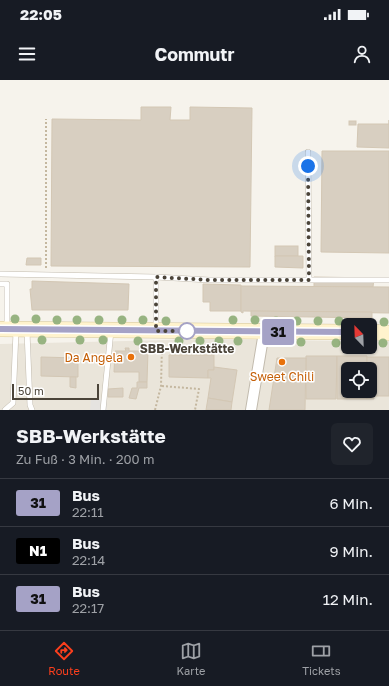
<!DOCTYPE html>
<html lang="de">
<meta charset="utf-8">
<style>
body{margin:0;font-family:"Golos Text",sans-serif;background:#20242c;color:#f1f3f6;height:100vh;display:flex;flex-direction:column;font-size:15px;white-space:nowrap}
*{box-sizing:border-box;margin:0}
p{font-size:13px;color:#9ea1a6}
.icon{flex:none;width:22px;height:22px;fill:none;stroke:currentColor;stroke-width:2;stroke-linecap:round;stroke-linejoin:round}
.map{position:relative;height:330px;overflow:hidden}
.panel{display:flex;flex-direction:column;background:#171b24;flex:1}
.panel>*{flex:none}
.badge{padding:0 8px;border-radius:3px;font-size:14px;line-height:26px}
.needle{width:26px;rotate:337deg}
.tools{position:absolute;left:341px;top:238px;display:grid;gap:8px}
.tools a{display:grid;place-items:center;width:36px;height:36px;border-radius:6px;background:#171b24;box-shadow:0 1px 3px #0004;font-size:20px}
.scale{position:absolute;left:12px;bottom:10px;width:87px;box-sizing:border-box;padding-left:4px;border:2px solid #4b4439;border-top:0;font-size:11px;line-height:14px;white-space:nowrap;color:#4b4439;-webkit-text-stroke:3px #fff;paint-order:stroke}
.you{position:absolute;width:20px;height:20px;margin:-10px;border:3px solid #fff;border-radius:50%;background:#1a73e8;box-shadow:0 0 0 6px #1a73e833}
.map>.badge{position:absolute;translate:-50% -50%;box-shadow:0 0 0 2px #fff}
.round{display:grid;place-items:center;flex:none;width:42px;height:42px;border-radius:6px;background:#20242c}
.headline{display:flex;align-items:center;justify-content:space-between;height:68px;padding:0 16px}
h1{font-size:19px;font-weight:700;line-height:30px}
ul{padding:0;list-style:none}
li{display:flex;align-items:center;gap:12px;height:48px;padding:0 16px;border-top:1px solid #363941}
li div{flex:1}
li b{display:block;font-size:15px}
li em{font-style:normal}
li .badge{min-width:44px;font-weight:700;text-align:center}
.status{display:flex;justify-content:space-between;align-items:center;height:28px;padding:0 20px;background:#171b24;direction:ltr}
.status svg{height:11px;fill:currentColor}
header{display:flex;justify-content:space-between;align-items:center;height:52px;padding:0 16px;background:#171b24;font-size:18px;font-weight:700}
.tab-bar{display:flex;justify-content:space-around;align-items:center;height:56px;border-top:1px solid #363941;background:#171b24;font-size:11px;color:#9ea1a6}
.tab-bar a{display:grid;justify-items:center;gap:2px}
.tab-bar .active{color:#fc3f1d}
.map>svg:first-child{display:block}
</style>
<div class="status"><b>22:05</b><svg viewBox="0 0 49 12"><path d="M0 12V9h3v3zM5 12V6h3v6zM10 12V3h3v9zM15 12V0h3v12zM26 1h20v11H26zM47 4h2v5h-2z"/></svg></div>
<header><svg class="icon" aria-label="menu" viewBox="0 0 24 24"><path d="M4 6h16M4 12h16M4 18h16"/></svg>Commutr<svg class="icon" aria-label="person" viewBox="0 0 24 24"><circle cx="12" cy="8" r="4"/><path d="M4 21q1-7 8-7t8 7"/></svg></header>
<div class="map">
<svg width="389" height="330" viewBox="0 0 389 330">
<rect width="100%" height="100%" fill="#f6f3ec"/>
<!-- residential -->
<path fill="#eae5da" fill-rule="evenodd" d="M210,259L348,261V267H370V261H389V330H0V264ZM348,289H370V311H348Z"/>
<!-- parking -->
<path fill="#e5e3e0" d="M91,319H107V330H90Z"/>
<!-- building -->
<g fill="#d8cfc1" stroke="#d3c7b4">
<path d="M141,27H171L170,40H190V27L252,28L250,187L51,186L52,39L141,40Z"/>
<path d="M389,40V68L357,67L358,44H389Z"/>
<rect x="349" y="41" width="7" height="4"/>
<path d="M322,71H389V173L321,172Z"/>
<rect x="275" y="166" width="23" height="10"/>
<path d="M275,176H303V188L275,187Z"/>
<path d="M27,178H41V185H26Z"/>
<path d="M314,197L374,198L373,207H314Z"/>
<path d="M32,201L129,204L128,230H32L30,209H32Z"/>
<path d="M203,204L241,205V231H210V222H203Z"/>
<path d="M241,206L389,207V233L243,231V233L241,232Z"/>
<path d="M251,231L372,232V238L251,236Z"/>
<path d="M125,268H129V271H148L147,302H139V292H114L115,271H126Z"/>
<path d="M169,275H214V290H208V298L169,297Z"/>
<path d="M306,276H337L336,319H306Z"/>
<path d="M337,276H367V289H348V311H367V319H337Z"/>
<path d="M41,277L78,278V297L41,296Z"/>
<path d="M367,277H389V316H374V319H367V311H370V289H367Z"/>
<path d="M277,278H306L305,330H269Z"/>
<path d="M214,287L237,290L232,322L208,318L211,298H208V290H214Z"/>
<path d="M70,297H76V308L70,307Z"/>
<path d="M137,302H147V308H139L136,319L129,318L132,308H137Z"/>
<path d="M123,308V317H108V309Z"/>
<path d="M208,318L232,322L231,330H206Z"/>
</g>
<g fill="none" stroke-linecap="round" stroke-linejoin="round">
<!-- lane casing -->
<g stroke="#c2bbae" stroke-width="6">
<g id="lane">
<path d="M0,194L156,197L209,200H309L308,72"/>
<path d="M309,200H389"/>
<path d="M0,204H7V249"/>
<path d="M156,250V197"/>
<path d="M27,251L30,325L32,330"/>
<path d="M5,330L13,323L16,251"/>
<path d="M103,330L111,251"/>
</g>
</g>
<!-- street casing -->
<g stroke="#c2bbae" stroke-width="12">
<path id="street" d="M251,330L264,252"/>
</g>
<!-- secondary casing -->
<g stroke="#d6c79b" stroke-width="16">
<g id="secondary">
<path d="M0,249L348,252"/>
<path d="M370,252L389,253"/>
</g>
</g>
<!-- path -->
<g stroke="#c4b79f" stroke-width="2" stroke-dasharray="2 2" stroke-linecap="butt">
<path d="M46,188V39"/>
<path d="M162,306L199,309L195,330"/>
<path d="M155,330L161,306L162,264"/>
</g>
<!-- lane -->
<use href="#lane" stroke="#fff" stroke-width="5"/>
<!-- street -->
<use href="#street" stroke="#fff" stroke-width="10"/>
<!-- secondary -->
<use href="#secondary" stroke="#fff3cd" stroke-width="15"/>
</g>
<!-- trees -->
<g fill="#97b381">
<circle cx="15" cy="239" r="4.5"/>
<circle cx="36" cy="239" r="4.5"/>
<circle cx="57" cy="240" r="4.5"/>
<circle cx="77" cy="240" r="4.5"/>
<circle cx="99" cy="240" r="4.5"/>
<circle cx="122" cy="240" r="4.5"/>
<circle cx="143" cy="240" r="4.5"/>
<circle cx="233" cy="240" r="4.5"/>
<circle cx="255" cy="240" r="4.5"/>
<circle cx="166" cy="241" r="4.5"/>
<circle cx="276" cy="241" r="4.5"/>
<circle cx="297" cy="241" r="4.5"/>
<circle cx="318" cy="241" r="4.5"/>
<circle cx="339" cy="241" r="4.5"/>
<circle cx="384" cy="242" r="4.5"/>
<circle cx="42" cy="260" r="4.5"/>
<circle cx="80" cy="260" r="4.5"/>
<circle cx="103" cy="260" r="4.5"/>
<circle cx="138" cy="261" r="4.5"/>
<circle cx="179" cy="261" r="4.5"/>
<circle cx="200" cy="261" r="4.5"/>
<circle cx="219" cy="261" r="4.5"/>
<circle cx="238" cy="261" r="4.5"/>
<circle cx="279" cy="262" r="4.5"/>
<circle cx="301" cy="262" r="4.5"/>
<circle cx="336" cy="263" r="4.5"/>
<circle cx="383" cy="263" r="4.5"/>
</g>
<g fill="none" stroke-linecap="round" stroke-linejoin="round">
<!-- line casing -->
<g stroke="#fff" stroke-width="9">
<path id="line" d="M0,249L348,252"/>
</g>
<!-- line -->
<use href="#line" stroke="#a5a2c6" stroke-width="6"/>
<!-- walk -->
<path stroke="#4b4439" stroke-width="4" stroke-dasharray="0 7.2" d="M187,251H156V197L209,200H309L308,86"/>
</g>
<!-- markers -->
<circle fill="#fff" stroke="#a5a2c6" stroke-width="2" cx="187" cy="251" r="8"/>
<g fill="#e8710a" stroke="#fff" stroke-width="1.5">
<circle cx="131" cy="277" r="4"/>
<circle cx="282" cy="282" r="4"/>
</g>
<g text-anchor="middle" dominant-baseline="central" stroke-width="3" stroke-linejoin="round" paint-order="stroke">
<!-- stop labels -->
<g font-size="12" font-weight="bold" fill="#4b4439" stroke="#fff">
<text x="187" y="268">SBB-Werkstätte</text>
</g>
<!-- food labels -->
<g font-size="12" fill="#c56008" stroke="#fff" text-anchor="end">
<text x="123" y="277">Da Angela</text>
<text x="282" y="296" text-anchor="middle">Sweet Chili</text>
</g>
</g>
</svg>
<div class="tools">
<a><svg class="needle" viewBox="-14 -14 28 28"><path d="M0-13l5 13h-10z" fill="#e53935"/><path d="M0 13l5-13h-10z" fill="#9ea1a6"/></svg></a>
<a><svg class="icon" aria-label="locate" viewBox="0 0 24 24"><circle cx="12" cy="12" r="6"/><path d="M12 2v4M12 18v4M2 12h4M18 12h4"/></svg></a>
</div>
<div class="scale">50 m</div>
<div class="you" style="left:308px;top:86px"></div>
<b class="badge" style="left:278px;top:252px;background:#a5a2c6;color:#111">31</b>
</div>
<section class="panel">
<div class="headline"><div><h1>SBB-Werkstätte</h1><p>Zu Fuß · 3 Min. · 200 m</p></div><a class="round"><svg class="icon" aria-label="heart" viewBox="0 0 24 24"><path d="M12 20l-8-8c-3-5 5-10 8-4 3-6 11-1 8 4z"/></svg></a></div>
<ul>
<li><span class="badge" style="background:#a5a2c6;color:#111">31</span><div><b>Bus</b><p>22:11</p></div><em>6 Min.</em></li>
<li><span class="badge" style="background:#000;color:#fff">N1</span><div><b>Bus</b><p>22:14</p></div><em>9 Min.</em></li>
<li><span class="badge" style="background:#a5a2c6;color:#111">31</span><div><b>Bus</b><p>22:17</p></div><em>12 Min.</em></li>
</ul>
</section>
<nav class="tab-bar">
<a class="active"><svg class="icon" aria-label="directions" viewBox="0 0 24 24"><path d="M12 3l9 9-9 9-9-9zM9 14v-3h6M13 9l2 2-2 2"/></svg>Route</a>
<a><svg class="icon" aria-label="map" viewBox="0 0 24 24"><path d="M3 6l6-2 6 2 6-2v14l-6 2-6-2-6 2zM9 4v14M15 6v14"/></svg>Karte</a>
<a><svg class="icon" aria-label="tickets" viewBox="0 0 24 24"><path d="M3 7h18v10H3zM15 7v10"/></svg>Tickets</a>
</nav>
